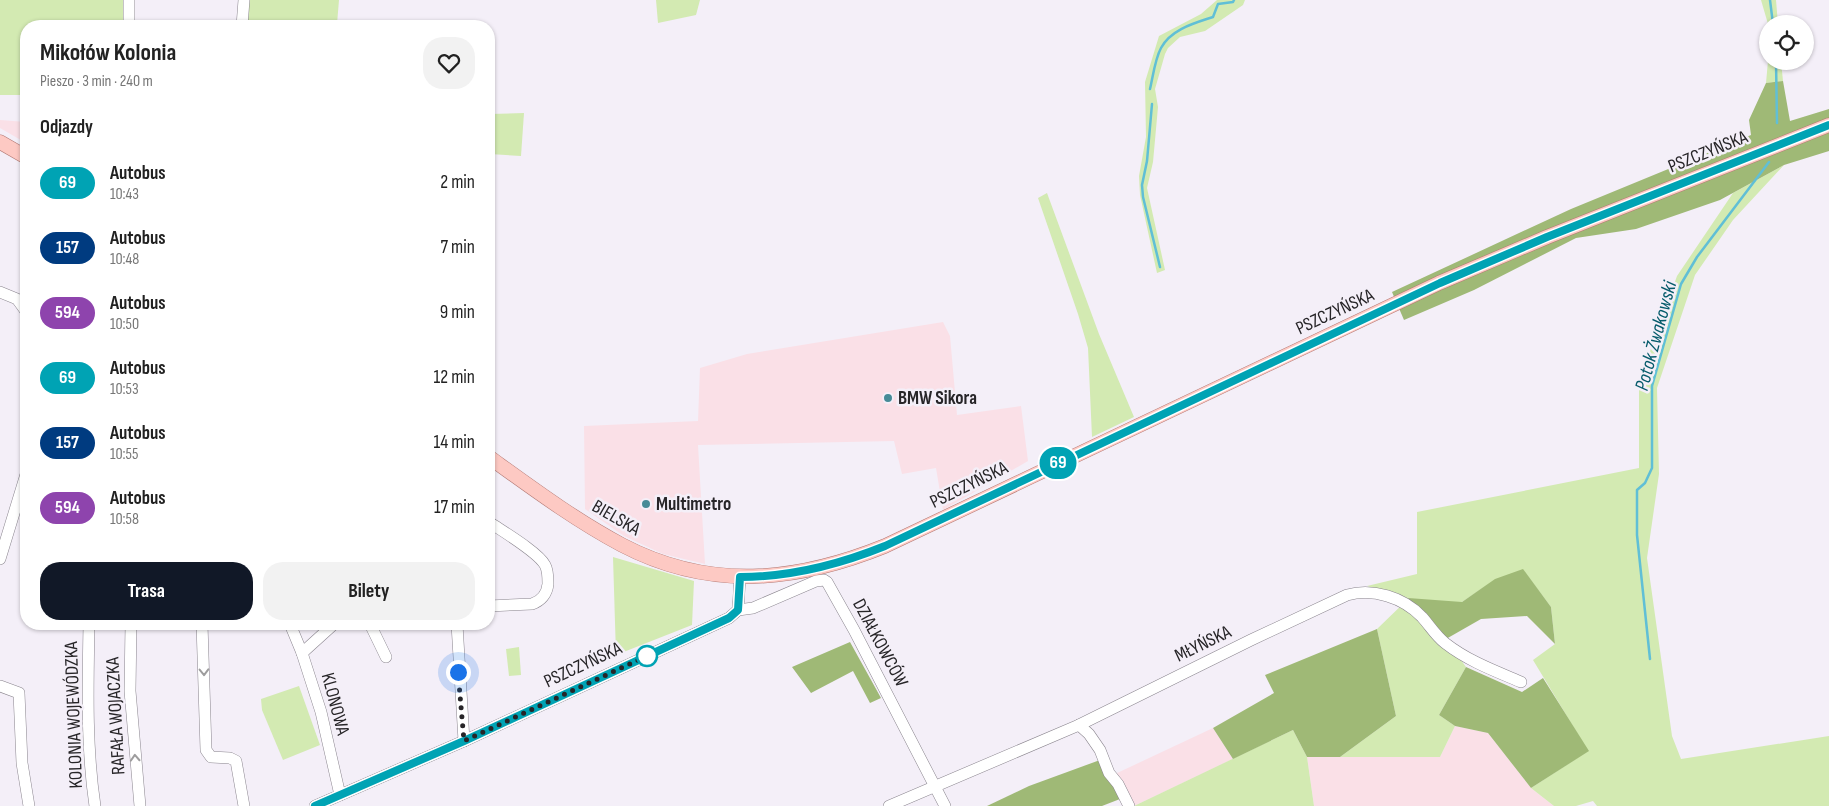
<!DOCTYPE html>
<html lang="pl">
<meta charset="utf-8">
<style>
body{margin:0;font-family:"Sofia Sans Condensed",sans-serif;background:#f2f2f2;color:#222;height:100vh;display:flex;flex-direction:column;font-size:19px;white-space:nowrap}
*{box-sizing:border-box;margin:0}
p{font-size:16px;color:#767676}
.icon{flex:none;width:28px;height:28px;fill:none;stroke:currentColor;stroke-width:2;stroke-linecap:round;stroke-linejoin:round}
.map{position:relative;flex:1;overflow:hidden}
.side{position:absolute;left:20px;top:20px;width:475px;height:610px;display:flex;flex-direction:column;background:#fff;border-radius:20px;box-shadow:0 1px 4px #0004}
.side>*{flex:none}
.badge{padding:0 10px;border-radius:16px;font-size:18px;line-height:32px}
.tools{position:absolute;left:1759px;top:15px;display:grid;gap:10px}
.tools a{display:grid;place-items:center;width:55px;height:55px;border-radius:50%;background:#fff;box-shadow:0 1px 4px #0004;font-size:25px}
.you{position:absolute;width:25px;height:25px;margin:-12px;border:4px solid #fff;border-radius:50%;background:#1a73e8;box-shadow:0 0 0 8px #1a73e833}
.map>.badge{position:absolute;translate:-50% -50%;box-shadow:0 0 0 2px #fff}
h2{padding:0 20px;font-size:19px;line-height:45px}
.round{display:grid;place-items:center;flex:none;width:52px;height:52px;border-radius:20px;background:#f2f2f2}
.headline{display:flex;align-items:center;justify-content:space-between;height:85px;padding:0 20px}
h1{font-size:24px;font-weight:700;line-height:38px}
.primary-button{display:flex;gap:10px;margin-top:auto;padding:10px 20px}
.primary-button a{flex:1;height:58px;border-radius:20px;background:#111827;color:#fff;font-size:20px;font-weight:700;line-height:58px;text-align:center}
.primary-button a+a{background:#f2f2f2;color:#222}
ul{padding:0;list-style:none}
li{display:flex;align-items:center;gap:15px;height:65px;padding:0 20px}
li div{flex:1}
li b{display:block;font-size:19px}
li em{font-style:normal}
li .badge{min-width:55px;font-weight:700;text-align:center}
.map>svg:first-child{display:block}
</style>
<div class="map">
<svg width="1829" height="806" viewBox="0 0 1829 806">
<rect width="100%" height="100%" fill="#f4eff8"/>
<!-- industrial -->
<g fill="#fae0e7">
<path d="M0,120L26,122V143L0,128Z"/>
<path d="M943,322L950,336L957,415L1021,406L1028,461L943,510L936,468L902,474L894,441L698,445L705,564L663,554L624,536L585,509L584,426L698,421L700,368L747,354Z"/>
<path d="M1455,726L1488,733L1531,788L1554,806H1314L1307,757H1440Z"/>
<path d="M1213,728L1233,759L1134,806L1115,774Z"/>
</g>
<!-- green -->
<g fill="#d3eab2">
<path d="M0,0H123V26H26V95H0Z"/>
<path d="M248,0H339L337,24H246Z"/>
<path d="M656,0H700L696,15L658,23Z"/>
<path d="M1217,0H1245L1243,5L1205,31L1180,37L1168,48L1165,54L1155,89L1158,107L1153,162L1147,188L1165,270L1157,273L1140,195L1139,176L1146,137L1145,82L1159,36L1201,14Z"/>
<path d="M1761,0H1776L1778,24H1768Z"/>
<path d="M1768,61H1781L1783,81L1766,83Z"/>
<path d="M524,113L521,156L489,154V114Z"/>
<path d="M1784,165L1733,220L1695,275L1657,388L1659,474L1647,558L1672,736L1681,759L1829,736V806H1597L1593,801L1576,806H1554L1531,788L1588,751L1533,660L1555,644L1551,607L1523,570L1495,580L1462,602L1446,639L1466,667L1439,715L1455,726L1440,757H1340L1396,716L1377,629L1408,599L1367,586L1417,574V512L1639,468V382L1677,276L1733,193Z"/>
<path d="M1047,193L1099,334L1134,417L1092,437L1088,348L1078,314L1038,198Z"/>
<path d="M613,557L694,581L692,625L616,655Z"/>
<path d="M519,647L521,675L509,676L506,649Z"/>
<path d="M299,686L320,745L283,760L262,710L261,699Z"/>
<path d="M1293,730L1307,757L1314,806H1134Z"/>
</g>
<!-- forest -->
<g fill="#9fb976">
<path d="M1783,81L1790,121L1829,109V151L1784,165L1720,200L1636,229L1576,238L1474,290L1404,320L1392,292L1571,209L1751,135L1749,120L1766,83Z"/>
<path d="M1523,569L1551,607L1555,644L1527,616L1481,619L1446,639L1408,598L1462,602L1495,579Z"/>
<path d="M1377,629L1396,716L1340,757H1307L1293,730L1233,759L1213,728L1274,693L1265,675Z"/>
<path d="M850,642L881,698L870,703L853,671L811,693L792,667Z"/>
<path d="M1466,667L1522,692L1543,678L1589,751L1531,788L1488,733L1455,726L1439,715Z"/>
<path d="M1100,760L1120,799L1102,806H987L1029,786Z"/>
</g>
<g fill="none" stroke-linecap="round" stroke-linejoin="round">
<!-- stream -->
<g stroke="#60bfd6" stroke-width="2.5">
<path d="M1770,0L1773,24"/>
<path d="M1776,61L1777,123"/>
<path d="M1150,89C1153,76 1155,59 1161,48C1171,29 1195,23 1213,17L1218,4L1233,2L1234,0"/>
<path d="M1152,104L1147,161L1142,185L1143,197L1160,267"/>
<path d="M1650,659L1637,535V490L1645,483L1652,468V386L1681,284L1697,257L1769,162"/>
</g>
<!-- minor casing -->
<g stroke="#8a858e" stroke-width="12">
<g id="minor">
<path d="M129,0V26"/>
<path d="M242,26L244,0"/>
<path d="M0,292L17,299L25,310"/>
<path d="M489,522C502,531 538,552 545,565C548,570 548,578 548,584C547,594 541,601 532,604L489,606"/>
<path d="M0,559L26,474"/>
<path d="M738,610L753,608L816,581L824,580L827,582L854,630L945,806"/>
<path d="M89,624C88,685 86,746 95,806"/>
<path d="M131,624L130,691L140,806"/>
<path d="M202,624L206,750L211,757L230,758L236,761L244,806"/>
<path d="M290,624L302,653L321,712L340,795"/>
<path d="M370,624L386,657"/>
<path d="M457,624L464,741"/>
<path d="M302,653L334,624"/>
<path d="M0,686L19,693L22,763L29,806"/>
<path d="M1079,725L1089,734L1100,750L1109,773L1118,784L1129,806"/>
<path d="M315,806L464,741L729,618L738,610L740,577"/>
<path d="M889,806L1079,725L1251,640L1347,595C1373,588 1403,597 1422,617C1430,626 1436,636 1445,643C1468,661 1495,671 1521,682"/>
</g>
</g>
<!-- major casing -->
<g stroke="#b17873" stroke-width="15">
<g id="major">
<path d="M0,142L26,157"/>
<path d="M489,457C532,488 575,520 622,545C710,591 796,582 885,546L1439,283L1547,237L1829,125"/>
</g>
</g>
<!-- minor -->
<use href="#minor" stroke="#fff" stroke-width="11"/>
<!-- major -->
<use href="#major" stroke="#fdc9c3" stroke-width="14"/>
</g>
<!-- one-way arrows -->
<defs><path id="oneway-chevron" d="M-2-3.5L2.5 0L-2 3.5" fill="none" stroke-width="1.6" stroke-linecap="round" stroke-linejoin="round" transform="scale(1.25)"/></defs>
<g stroke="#9e9d9e">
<use href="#oneway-chevron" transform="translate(204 672) rotate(89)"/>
<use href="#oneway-chevron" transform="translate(135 758) rotate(-93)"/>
</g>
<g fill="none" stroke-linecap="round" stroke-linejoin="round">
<!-- line casing -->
<g stroke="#fff" stroke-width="11">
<path id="line" d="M315,806L464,741L729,618L738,610L740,577C791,577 838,565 885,546L1440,283L1547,237L1829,125"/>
</g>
<!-- line -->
<use href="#line" stroke="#00a3b4" stroke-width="8"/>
<!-- walk -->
<path stroke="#272528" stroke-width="5" stroke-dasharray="0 9" d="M458,672L464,741L647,656"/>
</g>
<!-- markers -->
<g fill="#468b97" stroke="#f4eff8" stroke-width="2">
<circle cx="888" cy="398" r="5"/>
<circle cx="646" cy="504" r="5"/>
</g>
<circle fill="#fff" stroke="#00a3b4" stroke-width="2.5" cx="647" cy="656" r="10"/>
<g text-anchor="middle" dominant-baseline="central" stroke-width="5" stroke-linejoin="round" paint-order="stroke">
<!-- street labels -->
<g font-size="19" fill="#272528" stroke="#f4eff8">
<text transform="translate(1708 152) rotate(-22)">PSZCZYŃSKA</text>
<text transform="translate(1335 312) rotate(-25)">PSZCZYŃSKA</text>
<text transform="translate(969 485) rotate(-26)">PSZCZYŃSKA</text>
<text transform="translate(616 518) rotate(30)">BIELSKA</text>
<text transform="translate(880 643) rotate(62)">DZIAŁKOWCÓW</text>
<text transform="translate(1203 644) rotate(-26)">MŁYŃSKA</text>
<text transform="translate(583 665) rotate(-25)">PSZCZYŃSKA</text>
<text transform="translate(335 704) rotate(75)">KLONOWA</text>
<text transform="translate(74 715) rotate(-92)">KOLONIA WOJEWÓDZKA</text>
<text transform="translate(116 716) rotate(-93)">RAFAŁA WOJACZKA</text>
</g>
<!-- poi labels -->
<g font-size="19" font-weight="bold" fill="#272528" stroke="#f4eff8" text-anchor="start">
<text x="898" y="398">BMW Sikora</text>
<text x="656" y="504">Multimetro</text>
</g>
<!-- water labels -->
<g font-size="20" font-style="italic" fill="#065b6b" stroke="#f4eff8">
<text transform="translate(1656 336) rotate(-75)">Potok Żwakowski</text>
</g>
</g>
</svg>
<div class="tools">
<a><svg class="icon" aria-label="locate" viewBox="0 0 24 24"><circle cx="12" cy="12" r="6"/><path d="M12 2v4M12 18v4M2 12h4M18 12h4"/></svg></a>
</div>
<div class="you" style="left:458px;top:672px"></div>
<b class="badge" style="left:1058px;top:463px;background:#00a3b4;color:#fff">69</b>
<section class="side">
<div class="headline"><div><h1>Mikołów Kolonia</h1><p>Pieszo · 3 min · 240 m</p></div><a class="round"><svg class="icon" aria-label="heart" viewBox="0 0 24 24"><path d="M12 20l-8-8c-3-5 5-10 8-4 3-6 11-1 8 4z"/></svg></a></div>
<h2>Odjazdy</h2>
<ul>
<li><span class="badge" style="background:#00a3b4;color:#fff">69</span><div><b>Autobus</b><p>10:43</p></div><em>2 min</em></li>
<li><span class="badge" style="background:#003b80;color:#fff">157</span><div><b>Autobus</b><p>10:48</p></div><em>7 min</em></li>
<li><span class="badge" style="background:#8e44ad;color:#fff">594</span><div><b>Autobus</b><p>10:50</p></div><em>9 min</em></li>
<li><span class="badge" style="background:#00a3b4;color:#fff">69</span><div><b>Autobus</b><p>10:53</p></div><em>12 min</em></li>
<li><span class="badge" style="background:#003b80;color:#fff">157</span><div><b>Autobus</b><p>10:55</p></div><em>14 min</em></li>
<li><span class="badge" style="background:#8e44ad;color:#fff">594</span><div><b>Autobus</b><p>10:58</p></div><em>17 min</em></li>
</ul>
<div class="primary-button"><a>Trasa</a><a>Bilety</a></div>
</section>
</div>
